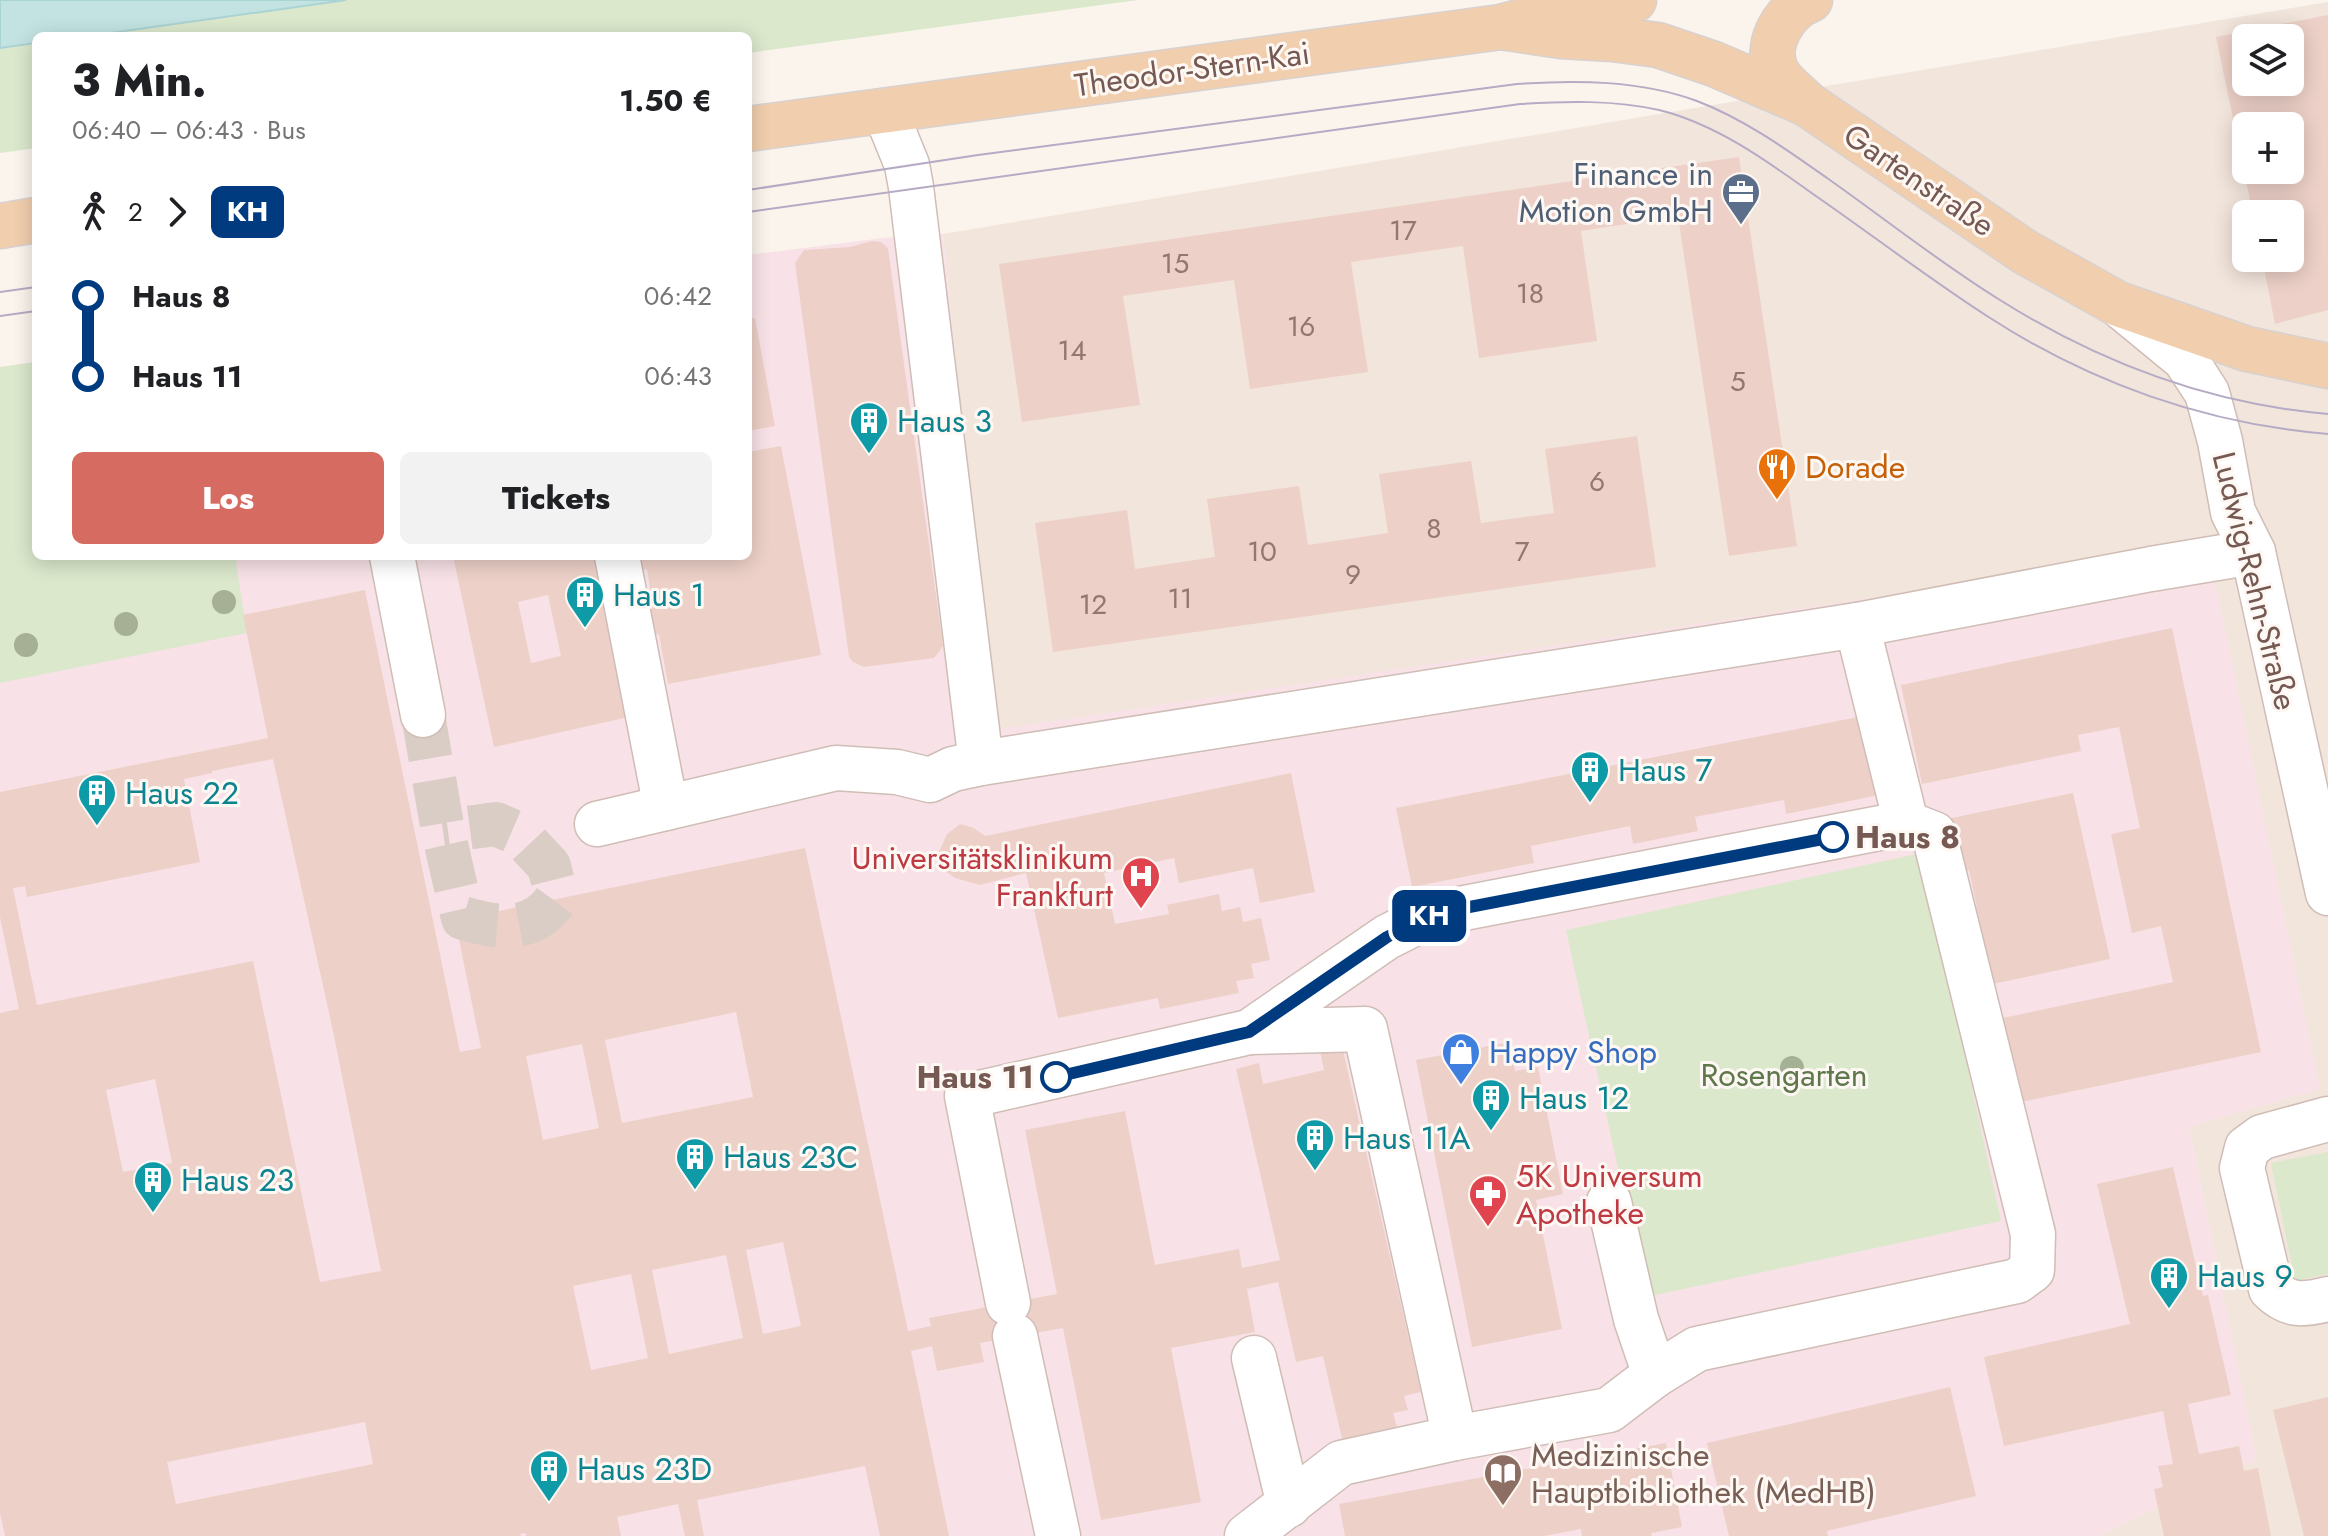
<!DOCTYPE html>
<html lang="de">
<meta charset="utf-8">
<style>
body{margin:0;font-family:Jost,sans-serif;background:#f2f2f2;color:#202124;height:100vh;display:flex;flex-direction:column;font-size:30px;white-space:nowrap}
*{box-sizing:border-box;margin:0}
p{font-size:26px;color:#757577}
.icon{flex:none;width:44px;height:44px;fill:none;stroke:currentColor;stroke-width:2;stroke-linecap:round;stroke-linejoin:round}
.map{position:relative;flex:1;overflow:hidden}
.details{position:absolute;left:32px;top:32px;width:720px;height:528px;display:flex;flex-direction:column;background:#fff;border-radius:12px;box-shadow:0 4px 20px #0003}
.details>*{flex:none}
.badge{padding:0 16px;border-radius:12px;font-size:28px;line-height:52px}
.controls{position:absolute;left:2232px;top:24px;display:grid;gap:16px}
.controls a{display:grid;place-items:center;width:72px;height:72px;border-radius:12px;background:#fff;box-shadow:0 4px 20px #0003;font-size:40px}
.map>.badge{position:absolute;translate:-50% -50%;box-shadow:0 0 0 4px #fff}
.legs{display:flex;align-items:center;gap:12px;height:88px;padding:0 40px;font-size:26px}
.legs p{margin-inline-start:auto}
.summary{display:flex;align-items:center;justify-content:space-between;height:136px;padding:0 40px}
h1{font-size:44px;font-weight:800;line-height:60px}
.primary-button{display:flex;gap:16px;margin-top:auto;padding:16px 40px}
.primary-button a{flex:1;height:92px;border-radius:12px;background:#d66b61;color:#fff;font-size:32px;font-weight:800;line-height:92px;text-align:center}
.primary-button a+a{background:#f2f2f2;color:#202124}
ul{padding:0 40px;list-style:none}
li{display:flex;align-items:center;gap:28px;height:80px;font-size:30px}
li i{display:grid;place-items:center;width:12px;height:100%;margin:0 10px;background:currentColor}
li i::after{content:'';width:20px;height:20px;margin:-10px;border:6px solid;border-radius:50%;background:#fff}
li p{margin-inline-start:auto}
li:first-child i{background:linear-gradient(#0000 50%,currentColor 0)}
li:last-child i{background:linear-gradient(currentColor 50%,#0000 0)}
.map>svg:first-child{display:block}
</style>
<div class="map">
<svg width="2328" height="1536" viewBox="0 0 2328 1536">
<rect width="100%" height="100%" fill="#fbf4ed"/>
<!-- residential -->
<path fill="#f2e5dc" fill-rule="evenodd" d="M2328,2V1536H2098L2256,1460L2189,1127L993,731L943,234ZM2246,38H2290V82H2246ZM2246,126H2290V170H2246ZM2246,214H2290V258H2246Z"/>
<!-- medical -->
<path fill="#f8e2e7" d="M943,234L993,730L2208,547L2320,1089L2189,1127L2257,1460L2098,1536H0V367L36,362V556H748V255L883,238Z"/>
<!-- green -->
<g fill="#dbe8cc">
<path d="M346,0H1138L748,53V36H89Z"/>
<path d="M36,43V148L0,153V48Z"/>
<path d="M36,362V556H235L247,633L0,683V367Z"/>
<path d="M1921,853L2001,1221L1646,1297L1566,930Z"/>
<path d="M2328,1152V1274L2295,1281L2271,1163Z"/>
</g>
<!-- water -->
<path fill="#c3e3e3" stroke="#aad3d4" stroke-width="2" d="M0,0H346L89,36H36V43L0,48Z"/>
<!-- building -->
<g fill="#edd1c8" fill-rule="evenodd">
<path d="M2328,15V310L2275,324L2262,258H2290V214H2253L2216,37ZM2246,38H2290V82H2246ZM2246,126H2290V170H2246Z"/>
<path d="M1739,157L1797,546L1729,556L1678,216L1581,231L1597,341L1479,358L1463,246L1351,262L1368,372L1250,389L1234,280L1123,296L1140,405L1022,422L999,264Z"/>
<path d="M872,241L881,242L888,248L943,646L934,658L864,667L853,662L849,657L795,263L804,250L850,247Z"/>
<path d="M755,318L775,426L748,431V319Z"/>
<path d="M1637,436L1656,567L1053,652L1035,523L1127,510L1135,569L1215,557L1207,499L1299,486L1308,545L1388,533L1379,474L1471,461L1481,523L1554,513L1545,449Z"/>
<path d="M781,446L821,655L668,684L659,634L649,636L641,591L650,589L647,569L639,570L636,556H748V452Z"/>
<path d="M453,556H598L633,716L494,747ZM548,595L561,656L531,663L518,602Z"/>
<path d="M365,590L460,1052L481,1048L455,920L805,848L908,1331L931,1326L929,1318L1057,1294L1025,1130L1125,1111L1155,1265L1239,1249L1242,1268L1280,1260L1236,1069L1259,1063L1263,1084L1324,1070L1320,1051L1342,1046L1421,1392L1404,1396L1408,1410L1393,1413L1397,1427L1342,1439L1323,1356L1296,1362L1278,1282L1247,1289L1255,1332L1171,1348L1201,1502L1101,1520L1063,1328L980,1343L984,1362L937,1371L932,1346L911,1351L949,1536H880L865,1466L697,1500L704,1536H685L678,1504L617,1517L621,1536H526V1533L520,1534L521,1536H5L0,1513V1013L19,1009L0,917V792L268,738L243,615ZM273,759L333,1031L381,1271L320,1282L253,961L37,1005L13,888L25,886L27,897L200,862L184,779L212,773V771ZM736,1012L753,1097L622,1123L605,1040ZM582,1044L599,1128L543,1140L526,1056ZM155,1079L172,1163L123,1172L106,1090ZM783,1242L801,1326L763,1334L746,1250ZM726,1255L743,1338L669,1354L652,1270ZM631,1274L648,1358L591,1370L573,1286ZM365,1422L373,1464L176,1504L167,1462Z"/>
<path d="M2172,628L2261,1052L2016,1103L1998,1019L2173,982L2161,926L2132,933L2111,834L2140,828L2119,727L2078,735L2081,751L1922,784L1901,685Z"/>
<path d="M1868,715L1884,794L1786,814L1784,800L1695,817L1698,831L1633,844L1630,826L1531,846L1534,863L1412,887L1396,808Z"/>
<path d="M1291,773L1315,892L1260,903L1253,868L1179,883L1174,858L1104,873L1115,924L1169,914L1167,905L1219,894L1222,911L1240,907L1243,922L1261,918L1270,960L1251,964L1254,978L1236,981L1239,993L1160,1009L1158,998L1058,1018L1026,873L980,885L955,878L944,870L939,852L947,834L960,824L974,828L985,836Z"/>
<path d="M2073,793L2110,959L1993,984L1969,870L1953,873L1942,820Z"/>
<path d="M1510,1042L1515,1071L1538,1067L1563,1194L1536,1200L1562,1329L1472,1347L1416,1060Z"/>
<path d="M2173,1167L2203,1296L2208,1295L2231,1395L2188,1404L2199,1454L2239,1446L2244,1471L2258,1468L2271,1536H2164L2154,1489L2163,1487L2158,1466L2173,1464L2163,1411L2004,1446L1984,1357L2130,1324L2097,1184Z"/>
<path d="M1950,1387L1976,1496L1827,1531L1828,1536H1729L1707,1443Z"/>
<path d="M2328,1397V1536H2304L2273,1410Z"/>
<path d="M1666,1443L1682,1527L1651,1533L1652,1536H1582L1581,1529L1544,1536H1345L1339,1504Z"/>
</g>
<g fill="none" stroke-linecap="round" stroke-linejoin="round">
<!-- minor-tunnel -->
<path stroke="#dacdc6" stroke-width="44" stroke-dasharray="44 22" stroke-linecap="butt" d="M423,715L443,831L463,918C499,929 534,933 557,898L549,866L519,834L496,824L443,831"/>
<!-- minor casing -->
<g stroke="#cfbdb6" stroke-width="47">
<g id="minor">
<path d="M885,111L907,165L911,187L981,763"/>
<path d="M2123,308L2185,359L2207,393L2220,441L2233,512L2253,552L2328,893"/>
<path d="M392,556L423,715"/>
<path d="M617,556L666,808"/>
<path d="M597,824L836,768L897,772L930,780L953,769L981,763L1857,625L2151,569L2253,552"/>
<path d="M2328,1119L2262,1137L2247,1148L2242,1168L2271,1289C2289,1307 2304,1305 2328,1299"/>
<path d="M1609,1202L1636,1319L1655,1375"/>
<path d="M1008,1303L967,1096L1249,1032L1387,937L1433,914L1906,823L1857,625"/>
<path d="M1015,1336L1058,1536"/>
<path d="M1254,1358L1289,1505"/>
<path d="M1455,1438L1609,1410L1655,1375L1697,1349L2017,1281L2032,1270L2033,1234L1934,834L1906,823"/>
<path d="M1247,1536L1341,1463L1455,1438L1365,1029L1249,1032"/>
</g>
</g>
<!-- major casing -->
<g stroke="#d8d1cf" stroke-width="47">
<g id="major">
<path d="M1501,27L1561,36L1612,39L1658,45L1714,64L1807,104L2025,252L2118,304L2247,349L2328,366"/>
<path d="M1805,102C1797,94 1784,84 1778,74C1762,48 1784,9 1810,0"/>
<path d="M748,129L1501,27L1567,9L1634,0"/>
<path d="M0,226L36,220"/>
</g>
</g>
<!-- minor -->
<use href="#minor" stroke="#fff" stroke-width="44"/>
<!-- major -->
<use href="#major" stroke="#f1cfae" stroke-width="44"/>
<!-- tram -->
<g stroke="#b5abc5" stroke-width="2">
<path d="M748,190L978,155L1517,84C1576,80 1640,80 1697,101C1744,119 1786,149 1827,178C1884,218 1940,263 2000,300C2100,363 2210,404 2328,414"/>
<path d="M748,212L1520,104C1567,101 1614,100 1659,110C1716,124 1767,161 1813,194C1871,234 1928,278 1987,316C2090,383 2206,424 2328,434"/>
<path d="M0,292L36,287"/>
<path d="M0,316L36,311"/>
</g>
</g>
<!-- trees -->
<g fill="#a5b094">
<circle cx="224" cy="602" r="12"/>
<circle cx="126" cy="624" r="12"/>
<circle cx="26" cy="645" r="12"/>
<circle cx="1792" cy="1068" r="12"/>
</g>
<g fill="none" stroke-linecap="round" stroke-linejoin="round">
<!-- line-1 casing -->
<g stroke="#fff" stroke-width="18">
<path id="line-1" d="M1056,1077L1249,1032L1387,937L1433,914L1833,837"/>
</g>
<!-- line-1 -->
<use href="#line-1" stroke="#003b80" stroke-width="12"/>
</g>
<!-- icons -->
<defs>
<g id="office-pin" transform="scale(2)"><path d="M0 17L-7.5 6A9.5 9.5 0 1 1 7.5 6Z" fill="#5c6f8a" stroke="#fef8f4"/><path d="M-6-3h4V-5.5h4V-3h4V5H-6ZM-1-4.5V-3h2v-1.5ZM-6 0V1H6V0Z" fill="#fff"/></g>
<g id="building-pin" transform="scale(2)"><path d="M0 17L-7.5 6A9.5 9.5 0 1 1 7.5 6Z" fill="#0f9aa8" stroke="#fef8f4"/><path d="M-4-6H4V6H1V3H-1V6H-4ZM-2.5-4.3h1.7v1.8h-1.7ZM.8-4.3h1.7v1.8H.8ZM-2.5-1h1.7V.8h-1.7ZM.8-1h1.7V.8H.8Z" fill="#fff"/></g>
<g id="restaurant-pin" transform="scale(2)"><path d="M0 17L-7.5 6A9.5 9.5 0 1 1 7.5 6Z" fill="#e8710a" stroke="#fef8f4"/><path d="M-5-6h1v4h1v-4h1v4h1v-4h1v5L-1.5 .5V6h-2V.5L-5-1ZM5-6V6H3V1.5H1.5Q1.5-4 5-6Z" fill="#fff"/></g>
<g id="hospital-pin" transform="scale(2)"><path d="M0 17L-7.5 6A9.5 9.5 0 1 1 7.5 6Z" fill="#e0444e" stroke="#fef8f4"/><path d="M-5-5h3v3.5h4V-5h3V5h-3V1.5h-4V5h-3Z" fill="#fff"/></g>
<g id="shop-pin" transform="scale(2)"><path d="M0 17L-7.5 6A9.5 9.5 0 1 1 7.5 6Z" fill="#3f7fe0" stroke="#fef8f4"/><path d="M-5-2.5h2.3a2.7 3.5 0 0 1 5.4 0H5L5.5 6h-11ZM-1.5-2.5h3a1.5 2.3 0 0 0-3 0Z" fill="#fff"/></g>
<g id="pharmacy-pin" transform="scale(2)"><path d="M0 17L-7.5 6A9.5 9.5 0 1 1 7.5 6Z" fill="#e0444e" stroke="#fef8f4"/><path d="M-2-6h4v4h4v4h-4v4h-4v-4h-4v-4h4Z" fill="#fff"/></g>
<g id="library-pin" transform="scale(2)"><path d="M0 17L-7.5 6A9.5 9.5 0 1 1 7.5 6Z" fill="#8d6e63" stroke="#fef8f4"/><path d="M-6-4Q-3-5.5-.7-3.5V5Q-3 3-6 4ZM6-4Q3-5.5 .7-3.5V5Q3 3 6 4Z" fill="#fff"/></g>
</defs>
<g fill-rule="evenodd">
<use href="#office-pin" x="1741" y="192"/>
<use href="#building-pin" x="869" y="421"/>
<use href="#restaurant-pin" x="1777" y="467"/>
<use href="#building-pin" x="585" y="595"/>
<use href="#building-pin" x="1590" y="770"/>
<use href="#building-pin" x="97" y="793"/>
<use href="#hospital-pin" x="1141" y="876"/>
<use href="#shop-pin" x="1461" y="1052"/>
<use href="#building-pin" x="1491" y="1098"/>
<use href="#building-pin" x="1315" y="1138"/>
<use href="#building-pin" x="695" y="1157"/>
<use href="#building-pin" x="153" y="1180"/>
<use href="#pharmacy-pin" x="1488" y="1194"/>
<use href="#building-pin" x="2169" y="1276"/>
<use href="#building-pin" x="549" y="1469"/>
<use href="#library-pin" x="1503" y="1473"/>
</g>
<!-- markers -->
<g fill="#fff" stroke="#003b80" stroke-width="4">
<circle cx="1833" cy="837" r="14"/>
<circle cx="1056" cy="1077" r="14"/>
</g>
<g text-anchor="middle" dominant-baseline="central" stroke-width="6" stroke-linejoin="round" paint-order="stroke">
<!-- number labels -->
<g font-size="28" fill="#937770">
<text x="1403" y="230">17</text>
<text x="1175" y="263">15</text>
<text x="1530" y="293">18</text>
<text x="1301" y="326">16</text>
<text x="1072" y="350">14</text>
<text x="1738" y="381">5</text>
<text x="1597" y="481">6</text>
<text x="1434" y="528">8</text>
<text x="1262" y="551">10</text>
<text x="1522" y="551">7</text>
<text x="1353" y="574">9</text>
<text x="1180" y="598">11</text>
<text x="1093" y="604">12</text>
</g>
<!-- street labels -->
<g font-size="32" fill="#755952" stroke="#fef8f4">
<text transform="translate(1192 69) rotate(-8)">Theodor-Stern-Kai</text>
<text transform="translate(1919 180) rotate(34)">Gartenstraße</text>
<text transform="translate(2255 581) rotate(76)">Ludwig-Rehn-Straße</text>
</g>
<!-- service labels -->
<g font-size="32" fill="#4e5e75" stroke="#fef8f4" text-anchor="end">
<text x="1713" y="174">Finance in<tspan x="1713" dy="37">Motion GmbH</tspan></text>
</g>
<!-- culture labels -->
<g font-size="32" fill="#0d838f" stroke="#fef8f4" text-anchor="start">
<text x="897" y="421">Haus 3</text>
<text x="613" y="595">Haus 1</text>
<text x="1618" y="770">Haus 7</text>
<text x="125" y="793">Haus 22</text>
<text x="1519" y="1098">Haus 12</text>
<text x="1343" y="1138">Haus 11A</text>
<text x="723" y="1157">Haus 23C</text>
<text x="181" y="1180">Haus 23</text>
<text x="2197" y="1276">Haus 9</text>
<text x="577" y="1469">Haus 23D</text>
</g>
<!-- food labels -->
<g font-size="32" fill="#c56008" stroke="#fef8f4" text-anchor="start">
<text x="1805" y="467">Dorade</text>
</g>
<!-- stop labels -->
<g font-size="32" font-weight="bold" fill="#755952" stroke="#fef8f4" text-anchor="start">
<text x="1855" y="837">Haus 8</text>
<text x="1034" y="1077" text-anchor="end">Haus 11</text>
</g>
<!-- health labels -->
<g font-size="32" fill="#be3a42" stroke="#fef8f4" text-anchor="end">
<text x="1113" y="858">Universitätsklinikum<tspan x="1113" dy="37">Frankfurt</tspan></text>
<text x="1516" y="1176" text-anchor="start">5K Universum<tspan x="1516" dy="37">Apotheke</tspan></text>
</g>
<!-- shop labels -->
<g font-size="32" fill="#366cbe" stroke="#fef8f4" text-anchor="start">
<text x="1489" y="1052">Happy Shop</text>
</g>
<!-- park labels -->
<g font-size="32" fill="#5e784b" stroke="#fef8f4">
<text x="1784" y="1075">Rosengarten</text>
</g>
<!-- education labels -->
<g font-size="32" fill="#785e54" stroke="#fef8f4" text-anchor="start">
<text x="1531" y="1455">Medizinische<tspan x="1531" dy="37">Hauptbibliothek (MedHB)</tspan></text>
</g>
</g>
</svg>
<div class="controls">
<a><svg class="icon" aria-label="layers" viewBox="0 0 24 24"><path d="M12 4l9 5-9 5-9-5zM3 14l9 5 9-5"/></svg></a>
<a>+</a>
<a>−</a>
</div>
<b class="badge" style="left:1429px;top:916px;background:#003b80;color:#fff">KH</b>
<section class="details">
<div class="summary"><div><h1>3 Min.</h1><p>06:40 – 06:43 · Bus</p></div><b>1.50 €</b></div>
<div class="legs"><svg class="icon" aria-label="walk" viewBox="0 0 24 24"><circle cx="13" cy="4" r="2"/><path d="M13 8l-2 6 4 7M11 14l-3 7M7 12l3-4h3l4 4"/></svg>2<svg class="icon" aria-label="forward" viewBox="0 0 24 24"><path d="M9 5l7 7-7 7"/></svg><b class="badge" style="background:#003b80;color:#fff">KH</b></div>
<ul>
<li><i style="color:#003b80"></i><b>Haus 8</b><p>06:42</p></li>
<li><i style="color:#003b80"></i><b>Haus 11</b><p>06:43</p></li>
</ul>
<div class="primary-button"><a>Los</a><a>Tickets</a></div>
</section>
</div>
